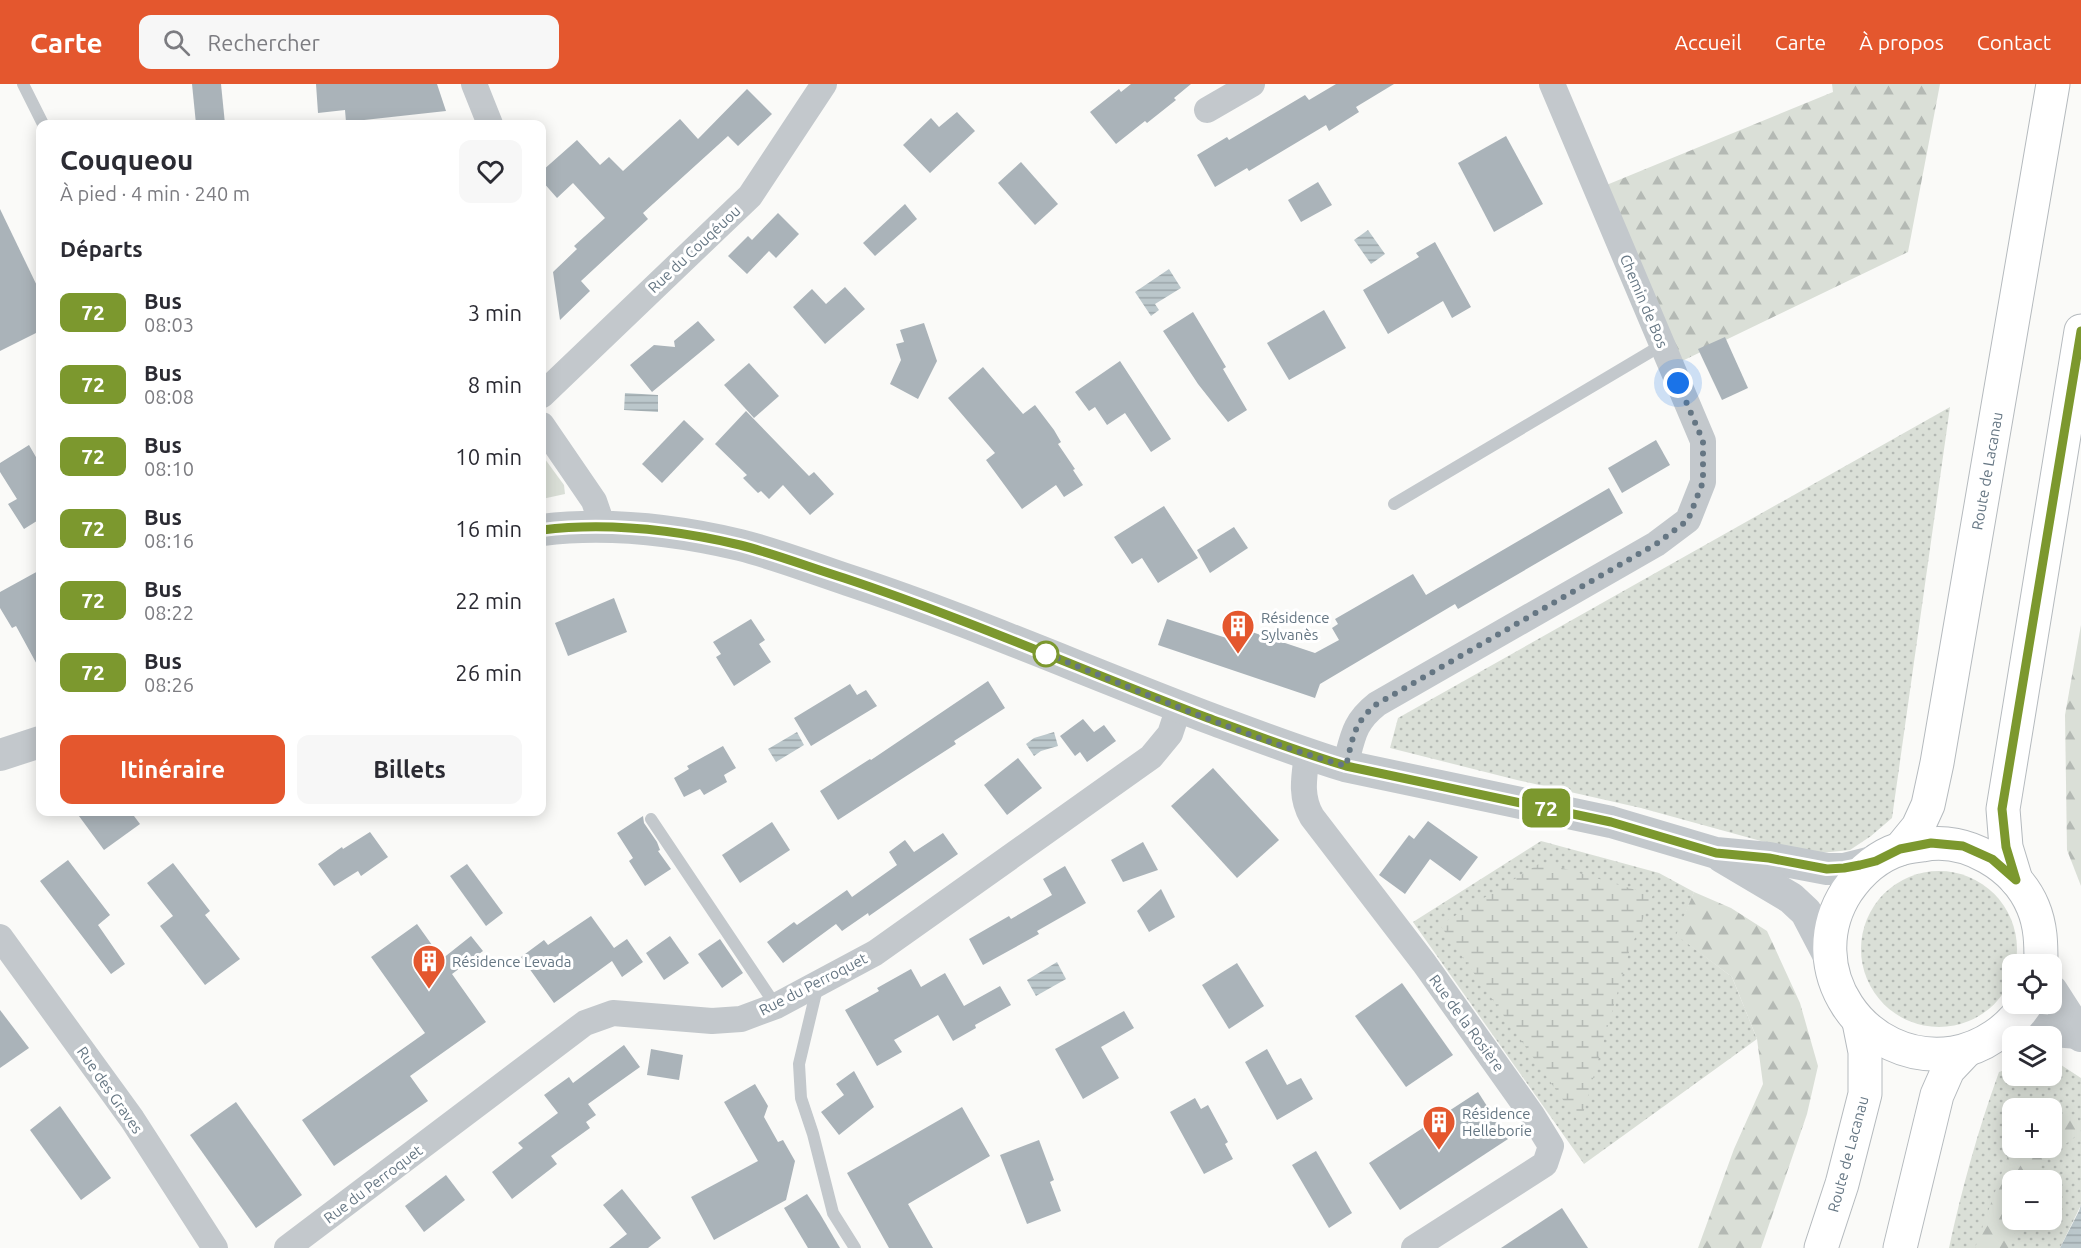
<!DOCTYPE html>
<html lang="fr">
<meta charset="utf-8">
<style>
body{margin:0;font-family:Ubuntu,sans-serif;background:#f7f7f7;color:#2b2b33;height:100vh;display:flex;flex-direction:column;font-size:22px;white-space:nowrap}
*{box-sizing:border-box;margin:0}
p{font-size:20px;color:#7c7c81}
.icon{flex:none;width:33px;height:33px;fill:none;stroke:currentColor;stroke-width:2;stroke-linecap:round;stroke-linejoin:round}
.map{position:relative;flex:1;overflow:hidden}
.panel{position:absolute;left:36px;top:36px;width:510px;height:696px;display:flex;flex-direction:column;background:#fff;border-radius:12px;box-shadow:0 3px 15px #0003}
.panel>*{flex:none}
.badge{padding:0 12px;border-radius:9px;font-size:21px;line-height:39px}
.tools{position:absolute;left:2002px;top:870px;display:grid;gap:12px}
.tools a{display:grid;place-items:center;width:60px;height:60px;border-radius:12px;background:#fff;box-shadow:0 3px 15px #0003;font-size:30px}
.you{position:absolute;width:30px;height:30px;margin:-15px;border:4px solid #fff;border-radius:50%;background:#1a73e8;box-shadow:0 0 0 9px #1a73e833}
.map>.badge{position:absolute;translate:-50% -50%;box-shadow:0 0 0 3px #fff}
h2{padding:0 24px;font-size:22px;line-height:54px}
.round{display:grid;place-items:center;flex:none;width:63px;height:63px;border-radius:12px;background:#f7f7f7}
.summary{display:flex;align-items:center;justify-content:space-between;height:102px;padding:0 24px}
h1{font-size:28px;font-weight:700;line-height:45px}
.cta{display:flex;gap:12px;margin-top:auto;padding:12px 24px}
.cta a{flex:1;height:69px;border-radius:12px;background:#e4572e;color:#fff;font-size:24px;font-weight:700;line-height:69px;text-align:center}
.cta a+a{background:#f7f7f7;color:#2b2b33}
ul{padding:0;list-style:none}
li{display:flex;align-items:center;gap:18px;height:72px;padding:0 24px}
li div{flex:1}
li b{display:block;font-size:22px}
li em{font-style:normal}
li .badge{min-width:66px;font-weight:700;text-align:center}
header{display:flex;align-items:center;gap:36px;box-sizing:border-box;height:84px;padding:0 30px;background:#e4572e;color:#fff}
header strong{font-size:28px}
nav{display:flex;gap:33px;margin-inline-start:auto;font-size:21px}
.search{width:420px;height:54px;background:#f7f7f7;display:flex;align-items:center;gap:15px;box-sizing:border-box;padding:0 21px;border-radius:12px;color:#7c7c81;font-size:22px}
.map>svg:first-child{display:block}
</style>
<header>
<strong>Carte</strong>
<div class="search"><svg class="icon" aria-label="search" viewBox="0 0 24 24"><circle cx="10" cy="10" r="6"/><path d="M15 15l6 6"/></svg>Rechercher</div>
<nav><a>Accueil</a><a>Carte</a><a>À propos</a><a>Contact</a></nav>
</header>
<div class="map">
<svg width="2081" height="1164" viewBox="0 0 2081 1164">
<defs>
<pattern id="grass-dots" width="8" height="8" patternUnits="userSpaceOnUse" patternTransform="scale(1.5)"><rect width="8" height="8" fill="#dadfd7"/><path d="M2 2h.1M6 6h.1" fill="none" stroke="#b4b9b4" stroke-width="1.8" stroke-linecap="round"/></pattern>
<pattern id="forest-firs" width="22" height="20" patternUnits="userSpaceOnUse" patternTransform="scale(1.5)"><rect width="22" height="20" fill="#dadfd7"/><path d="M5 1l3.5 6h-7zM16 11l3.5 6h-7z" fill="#b4b9b4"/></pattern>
<pattern id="wetland-marsh" width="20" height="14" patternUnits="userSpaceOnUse" patternTransform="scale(1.5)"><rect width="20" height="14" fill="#dadfd7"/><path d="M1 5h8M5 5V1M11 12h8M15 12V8" fill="none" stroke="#b4b9b4"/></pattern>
<pattern id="water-rules" width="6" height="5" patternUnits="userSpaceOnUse" patternTransform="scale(1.5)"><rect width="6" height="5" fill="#bbc7cb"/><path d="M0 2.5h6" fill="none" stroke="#9ca6aa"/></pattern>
</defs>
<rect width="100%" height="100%" fill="#fafaf8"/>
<!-- grass -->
<g fill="url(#grass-dots)" fill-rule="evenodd">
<path d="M1950,323L1892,734L1871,752L1850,766L1820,769L1783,763L1641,724L1517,696L1390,664L1398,634Z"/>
<path d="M1541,757L1659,789L1694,808L1677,851L1732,893L1757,955L1584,1080L1413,838Z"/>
<circle cx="1939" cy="865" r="78"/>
<path d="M2052,979H2058L2081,994V1121L2060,1164H1949C1962,1104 1978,1046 1999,988L2013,983V992H2052ZM2013,1024H2052V1064H2013ZM2013,1096H2052V1136H2013Z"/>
</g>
<!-- forest -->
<g fill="url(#forest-firs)">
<path d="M1832,0H1940L1908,168L1678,279L1604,102L1833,8Z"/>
<path d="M2081,541V802L2067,766L2065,631Z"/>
<path d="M1694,808L1731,824L1767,847L1800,919L1818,982L1807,1030L1761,1164H1698L1734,1065L1763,1000L1757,955L1732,893L1676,851Z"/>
<path d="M2062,1032H2077L2081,1048L2067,1059L2048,1070L2034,1096H2013V1136H2019L2010,1164H1975L2011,1063L2013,1061V1064H2052V1034Z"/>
</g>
<!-- wetland -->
<path fill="url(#wetland-marsh)" d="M1542,778L1653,811L1629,868L1580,1040L1440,841Z"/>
<!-- green -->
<path fill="#dadfd7" d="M542,371L564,401L565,410L542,415Z"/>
<!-- water -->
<g fill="url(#water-rules)">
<path d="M1368,146L1385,170L1371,180L1354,156Z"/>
<path d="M1169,185L1181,204L1155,220L1159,226L1151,232L1135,208Z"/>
<path d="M625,309L658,311V328L624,326Z"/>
<path d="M797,648L804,661L776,678L768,665Z"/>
<path d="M1054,648L1058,662L1041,667L1034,672L1026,660L1034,654Z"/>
<path d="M1057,878L1066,895L1036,912L1027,896Z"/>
<path d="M2081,1121V1164H2060L2079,1127Z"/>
</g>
<!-- building -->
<g fill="#aab3b9">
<path d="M192,0H221L225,40H196Z"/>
<path d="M316,0H437L446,27L346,38L345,26L318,29Z"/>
<path d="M1131,0H1191L1174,14L1176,16L1147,39L1145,37L1116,60L1090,28L1119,5L1121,8Z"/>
<path d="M1336,0H1394L1356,23L1359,28L1329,47L1326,41L1249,87L1247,84L1215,103L1197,71L1227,53L1229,56L1305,11L1309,16Z"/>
<path d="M747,5L772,30L738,62L728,52L643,129L648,135L581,197L590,207L560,236L553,188L577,165L574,162L605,134L573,99L557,114L542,97V87L577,56L600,81L609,73L623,87L680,35L698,55Z"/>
<path d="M957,28L975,47L930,89L903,61L931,34L939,43Z"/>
<path d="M1506,52L1543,120L1494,148L1458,79Z"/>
<path d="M1021,78L1058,120L1035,141L998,99Z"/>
<path d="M1318,98L1332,121L1301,138L1288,116Z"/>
<path d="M905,120L917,135L875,172L863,159Z"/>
<path d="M0,125L40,208V247L0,267Z"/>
<path d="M778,129L799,150L776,174L769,167L747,190L728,172L748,152L752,156Z"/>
<path d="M1435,158L1471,223L1452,234L1443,217L1388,250L1363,206L1419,173L1416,169Z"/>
<path d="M845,203L865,225L825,260L793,223L812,205L826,220Z"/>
<path d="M1324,226L1346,264L1289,296L1267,259Z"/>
<path d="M1193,228L1226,283L1223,285L1247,326L1228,338L1198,300L1163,247Z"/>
<path d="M698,237L715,256L652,308L630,281L654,261L675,263L674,257Z"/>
<path d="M924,239L937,277L918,315L890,300L901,276L896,260L904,258L900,246Z"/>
<path d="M1725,253L1748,304L1722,316L1698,265Z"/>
<path d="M1120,277L1171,355L1151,368L1125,329L1107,341L1095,323L1089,327L1075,308Z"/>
<path d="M749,279L779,312L754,334L724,301Z"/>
<path d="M983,283L1023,330L1035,321L1054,346L1061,358L1058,360L1075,385L1073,386L1083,401L1064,413L1056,401L1022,425L986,376L995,369L948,314Z"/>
<path d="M746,327L809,392L814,388L834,410L810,431L783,401L769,415L761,407L758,409L743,394L747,391L715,360Z"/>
<path d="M684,336L704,355L662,399L642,380Z"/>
<path d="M1656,356L1670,381L1622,409L1608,384Z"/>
<path d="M29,361L40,380V435L24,445L8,420L17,415L0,388V379Z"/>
<path d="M1609,404L1623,429L1458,525L1455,520L1320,600L1315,614L1158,561L1167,535L1239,558L1243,545L1315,569L1339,556L1332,544L1338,540L1335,535L1413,490L1426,511Z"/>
<path d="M1164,422L1198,474L1158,499L1142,474L1132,480L1114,453Z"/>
<path d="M1234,443L1248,464L1210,489L1197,466Z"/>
<path d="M40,486V586L16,542L12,544L0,524V508Z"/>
<path d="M614,514L627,548L568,572L555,539Z"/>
<path d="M751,535L765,556L759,560L771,578L734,602L716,573L721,570L713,558Z"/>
<path d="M988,597L1005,624L954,657L956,660L838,736L820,707L870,675L871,676Z"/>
<path d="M850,600L857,611L866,606L877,622L811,662L794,634Z"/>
<path d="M1083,635L1094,648L1104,641L1116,657L1087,678L1080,668L1075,672L1060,652Z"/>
<path d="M723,662L736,684L724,691L727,698L704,711L700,705L684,713L674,694L689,685L687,682Z"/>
<path d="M1018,674L1042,704L1007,731L984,701Z"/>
<path d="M1213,684L1279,756L1237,794L1171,722Z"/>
<path d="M76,728H131L140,740L104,766Z"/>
<path d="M643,732L644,739L657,758L660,766L658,767L671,785L645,802L629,777L633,774L617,749Z"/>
<path d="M1428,737L1478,773L1460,797L1430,775L1405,810L1379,791L1409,751L1414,755Z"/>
<path d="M772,738L790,766L740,799L722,771Z"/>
<path d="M370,748L388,773L361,792L358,787L334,802L318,780L342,763L343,765Z"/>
<path d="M943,749L958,770L869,832L868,829L842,847L836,840L783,879L767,858L794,838L797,841L847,806L852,813L897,781L889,768L905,756L914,768Z"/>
<path d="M1143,758L1158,786L1123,798L1111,776Z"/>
<path d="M68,776L110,831L98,841L125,880L111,890L40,797Z"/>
<path d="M173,779L210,827L205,831L240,875L205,901L160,842L173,832L147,799Z"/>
<path d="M467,780L503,829L486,842L450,792Z"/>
<path d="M1065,782L1086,819L1037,847L1039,850L983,881L969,855L1009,832L1011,835L1052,811L1043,795Z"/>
<path d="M1161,805L1175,833L1149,848L1137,827Z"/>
<path d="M591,832L614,864L627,855L643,878L622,893L612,877L554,919L521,873L544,856L548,861Z"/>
<path d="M417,840L442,875L471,852L483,867L452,890L486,938L410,992L428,1017L334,1082L302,1036L425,949L371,873Z"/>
<path d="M670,852L689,879L664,896L646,869Z"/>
<path d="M720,855L743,889L722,904L698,870Z"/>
<path d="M1237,879L1264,922L1229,945L1202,901Z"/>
<path d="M911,885L921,903L945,889L964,922L1000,902L1011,921L975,941L976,944L953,957L938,931L894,956L902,968L877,982L845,926L879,907L877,904Z"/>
<path d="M1402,899L1453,971L1406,1003L1355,932Z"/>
<path d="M0,926L29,964L0,984Z"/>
<path d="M1124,927L1134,944L1101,963L1119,994L1083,1015L1055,965Z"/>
<path d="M624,961L640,983L588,1020L596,1031L586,1038L590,1044L551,1072L557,1080L512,1115L492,1088L523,1064L518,1059L558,1029L544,1011L569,993L573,999Z"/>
<path d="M651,965L683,971L679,996L647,991Z"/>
<path d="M1267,965L1287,1001L1301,994L1313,1015L1277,1036L1245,978Z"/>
<path d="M854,987L874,1023L839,1051L821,1028L844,1011L836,1000Z"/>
<path d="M755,1000L768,1022L764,1033L778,1058L783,1056L795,1077L786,1116L714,1156L691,1113L758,1077L724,1018Z"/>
<path d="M1478,1008L1508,1055L1400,1126L1369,1079Z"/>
<path d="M1195,1014L1201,1025L1208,1021L1228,1058L1225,1060L1233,1075L1204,1090L1170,1028Z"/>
<path d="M236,1018L302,1111L256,1144L190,1051Z"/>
<path d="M60,1022L111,1094L81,1116L30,1046Z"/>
<path d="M962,1023L990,1072L908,1120L933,1164H889L847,1089Z"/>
<path d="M1039,1056L1054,1096L1050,1098L1061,1127L1027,1140L1000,1071Z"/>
<path d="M1316,1067L1352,1129L1329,1144L1292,1081Z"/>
<path d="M446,1091L465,1116L424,1148L405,1122Z"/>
<path d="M622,1105L661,1154L648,1164H609L627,1150L603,1121Z"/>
<path d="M807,1110L820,1130L840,1164H808L784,1124Z"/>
<path d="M1562,1124L1588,1164H1501Z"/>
</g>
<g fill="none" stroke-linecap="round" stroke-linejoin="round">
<!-- primary casing -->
<g stroke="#b5babe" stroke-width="35">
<g id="primary">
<path d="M1900,765L1918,743L1928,721L1937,679L2053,0"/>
<path d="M2016,796L2006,763L2003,725L2081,247"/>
<path d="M2026,920C2010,945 1983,964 1953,969C1863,982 1797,884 1847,807C1860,788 1878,772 1900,765C1906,763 1915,762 1922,761C1966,752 2016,782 2033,823C2041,842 2041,860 2041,880"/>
<path d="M1821,1164L1842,1100L1865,1010V968L1859,938"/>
<path d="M1900,1164L1937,1011L1948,986L1966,967"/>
</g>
</g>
<!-- service -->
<g stroke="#c3c8cc" stroke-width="12">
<path d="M23,0L43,40"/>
<path d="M1394,420L1662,261"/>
<path d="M651,735L776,922"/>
<path d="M818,900L799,980L801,1014L813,1050L833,1129L855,1164"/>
</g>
<!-- minor -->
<g stroke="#c3c8cc" stroke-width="26">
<path d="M474,0L490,40"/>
<path d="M1207,26L1252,0"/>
<path d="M542,311L750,112L824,0"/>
<path d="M542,341L594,417L603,443"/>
<path d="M1307,671C1304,693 1300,713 1312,733L1424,879L1532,1031L1551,1062L1545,1080L1414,1164"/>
<path d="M1345,682C1353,653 1353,639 1377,620L1656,460L1688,436L1703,398V357L1552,0"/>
<path d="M0,853L132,1035L215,1164"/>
<path d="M287,1164L585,939L613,929L712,937L741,935L776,922L875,869L1151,673L1170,650L1179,623"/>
</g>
<!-- tertiary -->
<g stroke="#c3c8cc" stroke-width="32">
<path d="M542,446C607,438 676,446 740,461C776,470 812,484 848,496C973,537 1094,591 1217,637C1260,653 1302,669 1345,682L1611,738L1716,769L1769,774L1827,785H1844L1876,777"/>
<path d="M0,671L40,658"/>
<path d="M1722,773L1791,814L1806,828L1829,872"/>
<path d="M2052,907L2081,952"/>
<path d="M1998,951L2041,946L2078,949"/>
</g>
<!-- primary -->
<use href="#primary" stroke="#fff" stroke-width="33"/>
</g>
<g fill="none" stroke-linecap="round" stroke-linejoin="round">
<!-- line casing -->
<g stroke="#fff" stroke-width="14">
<path id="line" d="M542,446C607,438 676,446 740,461C775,470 809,483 844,494C967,535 1087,588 1208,634C1254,651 1299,668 1346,682L1611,738L1716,769L1769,774L1827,785L1844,784L1860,781L1876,777L1900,765L1931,759L1963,762L1992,775L2016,796L2006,763L2002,725L2081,247"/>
</g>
<!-- line -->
<use href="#line" stroke="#7c982e" stroke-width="9"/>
<!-- walk -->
<path stroke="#657683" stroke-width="6" stroke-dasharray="0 10.8" d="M1046,570L1042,568C1142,608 1242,652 1346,682C1353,654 1353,639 1377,620L1656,460L1688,436L1703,398V357L1678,299"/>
</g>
<!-- icons -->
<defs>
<g id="building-pin" transform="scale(1.725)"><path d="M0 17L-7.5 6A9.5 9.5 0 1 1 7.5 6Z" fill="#e4572e" stroke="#fff"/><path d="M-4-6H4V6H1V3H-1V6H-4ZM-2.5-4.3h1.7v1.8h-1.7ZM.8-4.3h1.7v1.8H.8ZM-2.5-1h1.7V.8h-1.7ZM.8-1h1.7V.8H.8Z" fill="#fff"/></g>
</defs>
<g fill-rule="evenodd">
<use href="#building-pin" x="1238" y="542"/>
<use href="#building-pin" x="429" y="877"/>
<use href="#building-pin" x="1439" y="1038"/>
</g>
<!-- markers -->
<circle fill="#fff" stroke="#7c982e" stroke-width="3" cx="1046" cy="570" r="12"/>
<g text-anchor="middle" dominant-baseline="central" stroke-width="6" stroke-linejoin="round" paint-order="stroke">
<!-- street labels -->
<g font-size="15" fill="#657683" stroke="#fff">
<text transform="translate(694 165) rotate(-43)">Rue du Couqéuou</text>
<text transform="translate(1644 217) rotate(67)">Chemin de Bos</text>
<text transform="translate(1987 387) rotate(-80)">Route de Lacanau</text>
<text transform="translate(813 900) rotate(-27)">Rue du Perroquet</text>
<text transform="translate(1467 939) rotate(54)">Rue de la Rosière</text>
<text transform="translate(110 1006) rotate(55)">Rue des Graves</text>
<text transform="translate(1848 1070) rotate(-75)">Route de Lacanau</text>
<text transform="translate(373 1100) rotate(-37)">Rue du Perroquet</text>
</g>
<!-- poi labels -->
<g font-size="15" fill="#657683" stroke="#fff" text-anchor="start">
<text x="1261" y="533">Résidence<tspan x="1261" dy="17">Sylvanès</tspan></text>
<text x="452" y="877">Résidence Levada</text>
<text x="1462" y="1029">Résidence<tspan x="1462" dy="17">Helleborie</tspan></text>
</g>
</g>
</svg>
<div class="tools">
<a><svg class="icon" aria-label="locate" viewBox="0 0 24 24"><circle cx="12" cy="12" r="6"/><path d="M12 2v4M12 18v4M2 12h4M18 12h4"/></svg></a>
<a><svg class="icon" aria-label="layers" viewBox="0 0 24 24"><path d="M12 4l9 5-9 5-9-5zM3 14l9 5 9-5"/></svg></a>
<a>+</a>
<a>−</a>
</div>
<div class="you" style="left:1678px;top:299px"></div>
<b class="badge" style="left:1546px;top:724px;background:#7c982e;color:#fff">72</b>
<section class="panel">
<div class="summary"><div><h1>Couqueou</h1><p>À pied · 4 min · 240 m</p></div><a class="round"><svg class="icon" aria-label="heart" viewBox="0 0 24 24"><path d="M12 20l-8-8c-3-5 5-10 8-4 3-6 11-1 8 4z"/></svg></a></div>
<h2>Départs</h2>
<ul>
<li><span class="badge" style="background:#7c982e;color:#fff">72</span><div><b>Bus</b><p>08:03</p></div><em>3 min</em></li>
<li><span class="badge" style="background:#7c982e;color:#fff">72</span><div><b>Bus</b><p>08:08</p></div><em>8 min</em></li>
<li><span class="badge" style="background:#7c982e;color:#fff">72</span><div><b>Bus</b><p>08:10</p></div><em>10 min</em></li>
<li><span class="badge" style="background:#7c982e;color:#fff">72</span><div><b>Bus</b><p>08:16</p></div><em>16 min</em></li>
<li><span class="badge" style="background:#7c982e;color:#fff">72</span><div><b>Bus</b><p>08:22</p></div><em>22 min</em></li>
<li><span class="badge" style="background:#7c982e;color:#fff">72</span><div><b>Bus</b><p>08:26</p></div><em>26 min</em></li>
</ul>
<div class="cta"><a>Itinéraire</a><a>Billets</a></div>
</section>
</div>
